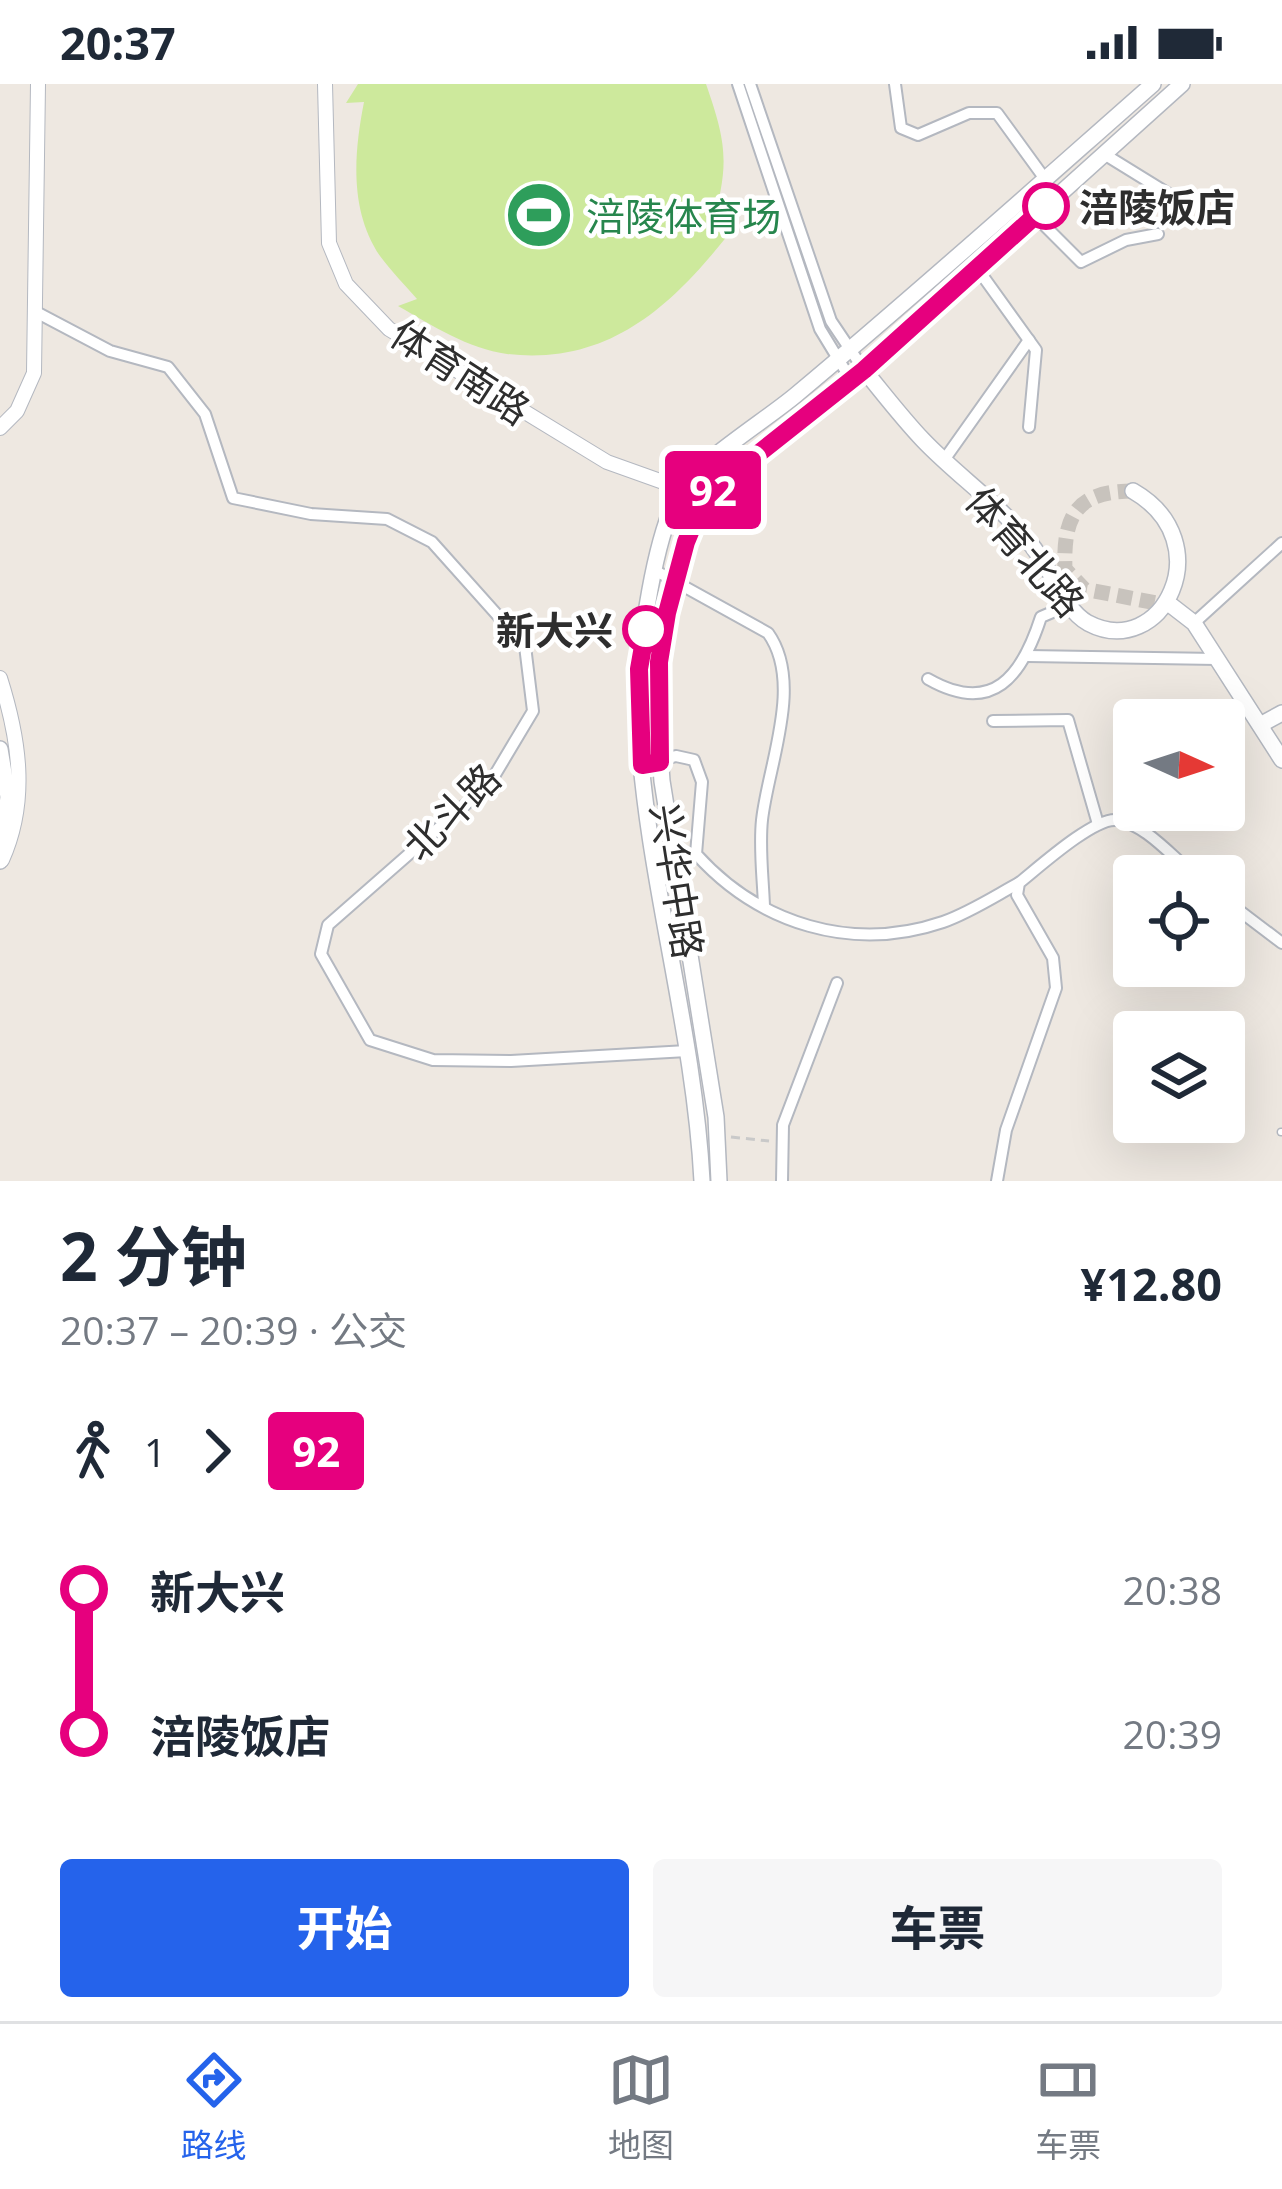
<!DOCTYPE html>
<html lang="zh">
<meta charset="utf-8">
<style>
body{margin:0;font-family:"Open Sans","Noto Sans SC",sans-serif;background:#f6f6f7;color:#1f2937;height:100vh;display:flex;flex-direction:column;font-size:45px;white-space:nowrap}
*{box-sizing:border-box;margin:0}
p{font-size:39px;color:#747a83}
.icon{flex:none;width:66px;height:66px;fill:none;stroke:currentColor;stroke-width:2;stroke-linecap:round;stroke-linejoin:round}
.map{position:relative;height:1097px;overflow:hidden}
.sheet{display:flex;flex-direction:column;background:#fff;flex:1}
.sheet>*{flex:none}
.badge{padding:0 24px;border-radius:9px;font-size:42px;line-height:78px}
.needle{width:78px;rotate:93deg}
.fabs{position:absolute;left:1113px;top:615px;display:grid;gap:24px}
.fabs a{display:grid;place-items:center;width:132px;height:132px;border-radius:12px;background:#fff;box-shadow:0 12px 48px #0002;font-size:60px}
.map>.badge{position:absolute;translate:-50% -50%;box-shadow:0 0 0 6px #fff}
.legs{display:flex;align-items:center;gap:18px;height:132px;padding:0 60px;font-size:39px}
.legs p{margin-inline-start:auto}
.overview{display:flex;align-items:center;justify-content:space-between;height:204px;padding:0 60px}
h1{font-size:66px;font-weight:700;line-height:90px}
.button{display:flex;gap:24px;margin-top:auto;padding:24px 60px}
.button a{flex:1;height:138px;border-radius:12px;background:#2563eb;color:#fff;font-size:48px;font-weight:700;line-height:138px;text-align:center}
.button a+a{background:#f6f6f7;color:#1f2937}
ul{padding:0 60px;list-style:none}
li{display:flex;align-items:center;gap:42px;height:144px;font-size:45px}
li i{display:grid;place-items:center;width:18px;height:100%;margin:0 15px;background:currentColor}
li i::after{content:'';width:30px;height:30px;margin:-15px;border:9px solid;border-radius:50%;background:#fff}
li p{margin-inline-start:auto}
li:first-child i{background:linear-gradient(#0000 50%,currentColor 0)}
li:last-child i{background:linear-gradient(currentColor 50%,#0000 0)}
.status{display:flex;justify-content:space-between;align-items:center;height:84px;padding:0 60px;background:#fff;direction:ltr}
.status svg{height:33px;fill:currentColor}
.menu{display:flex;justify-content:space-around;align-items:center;height:168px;border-top:3px solid #e0e1e3;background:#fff;font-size:33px;color:#747a83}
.menu a{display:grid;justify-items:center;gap:6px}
.menu .on{color:#2563eb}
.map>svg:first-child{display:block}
</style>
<div class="status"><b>20:37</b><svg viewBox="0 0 49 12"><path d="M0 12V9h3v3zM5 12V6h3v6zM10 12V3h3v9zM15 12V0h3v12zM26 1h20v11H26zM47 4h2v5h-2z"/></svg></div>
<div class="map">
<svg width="1282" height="1097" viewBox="0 0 1282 1097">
<rect width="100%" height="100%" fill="#eee8e1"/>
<!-- pitch -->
<path fill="#cde99c" d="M358,0H706C728,63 729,82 711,145L735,142C676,218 612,282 507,270C469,265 431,241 398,222L417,215C405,201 391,187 380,172C349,126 354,69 364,18L346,19Z"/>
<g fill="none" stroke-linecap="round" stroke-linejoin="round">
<!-- secondary-tunnel -->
<path stroke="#c8c3bd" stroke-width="15" stroke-dasharray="15 8" stroke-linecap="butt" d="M1133,407C1076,407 1063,432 1065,485L1084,505L1172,522"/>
<!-- service casing -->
<g stroke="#b4b8c0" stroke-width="9">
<path id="service" d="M1281,1048H1282"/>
</g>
<!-- minor casing -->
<g stroke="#b4b8c0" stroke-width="14">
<g id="minor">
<path d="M738,0L820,245L851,296"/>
<path d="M750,0L831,237L864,286"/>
<path d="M895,0L901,44L918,51L969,29H997L1045,95"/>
<path d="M1104,70L1185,120"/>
<path d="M1035,132L1081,178L1126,156L1158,150"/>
<path d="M977,184L1036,266L1029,343"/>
<path d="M36,228L110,267L168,283L205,330L233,414L311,430L387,435L432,458L525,562L533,627L490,699L328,841L321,870L370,956L433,976L511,977L687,967"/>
<path d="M944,376L1029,256"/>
<path d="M656,487L768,549C804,599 768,681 762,736C759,764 763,794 764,822"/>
<path d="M1194,539L1282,459"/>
<path d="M1028,572L1217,575"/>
<path d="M928,595C993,632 1022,592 1041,533L1069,521"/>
<path d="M993,637L1068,636L1098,740"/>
<path d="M642,681L676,672L694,676L702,698L696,770C759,840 852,869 943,838C969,829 995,812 1019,799"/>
<path d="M1224,815L1282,859"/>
<path d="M782,1097L783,1041L837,899"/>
<path d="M997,1097L1006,1046L1056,904L1053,874L1017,811L1019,799C1038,784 1093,734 1116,736C1145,739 1174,775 1196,792"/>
</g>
</g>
<!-- tertiary casing -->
<g stroke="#b4b8c0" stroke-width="16">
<g id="tertiary">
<path d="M325,0L329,159L346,200L389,245L607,378L705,413"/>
<path d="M0,344L17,327L34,289L38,0"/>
<path d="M0,594C19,654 29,716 2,776"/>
</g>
</g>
<!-- secondary casing -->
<g stroke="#b4b8c0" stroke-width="18">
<g id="secondary">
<path d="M864,286C883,309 902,334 923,356C960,395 1011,428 1040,473C1055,494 1065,526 1088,539C1162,578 1222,458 1133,407"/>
<path d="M1172,522L1194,539L1282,676"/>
<path d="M1260,641L1282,629"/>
<path d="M0,665L8,713L0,777"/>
<path d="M702,1097C694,943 646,793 638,639C635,581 652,460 679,408C695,380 769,334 797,310C918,209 1035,104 1153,0"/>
<path d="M719,1097L716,1033L662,697L658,643L659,577L669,517L686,458L705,413L864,286L1182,0"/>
</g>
</g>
<!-- path -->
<path stroke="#c9c9c9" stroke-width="3" stroke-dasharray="9 6" stroke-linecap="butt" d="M731,1053L769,1057"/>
<!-- service -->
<use href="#service" stroke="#fff" stroke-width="6"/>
<!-- minor -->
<use href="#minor" stroke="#fff" stroke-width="10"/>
<!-- tertiary -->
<use href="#tertiary" stroke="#fff" stroke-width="14"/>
<!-- secondary -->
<use href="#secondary" stroke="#fff" stroke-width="15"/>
</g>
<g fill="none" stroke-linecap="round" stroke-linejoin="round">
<!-- line-1 casing -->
<g stroke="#fff" stroke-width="27">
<path id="line-1" d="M646,545L639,585L642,681L660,678L659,578L667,529L686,458L705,412L864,286L1046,122"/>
</g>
<!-- line-1 -->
<use href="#line-1" stroke="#e6007e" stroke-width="18"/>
</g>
<!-- icons -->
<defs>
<g id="stadium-disc" transform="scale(3.45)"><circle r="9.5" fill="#2e9e5b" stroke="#fff"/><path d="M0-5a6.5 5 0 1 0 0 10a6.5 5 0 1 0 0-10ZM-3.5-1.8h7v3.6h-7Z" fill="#fff"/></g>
</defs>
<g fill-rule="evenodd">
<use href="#stadium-disc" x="539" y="131"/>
</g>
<!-- markers -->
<g fill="#fff" stroke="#e6007e" stroke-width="6">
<circle cx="1046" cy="122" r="21"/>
<circle cx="646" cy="545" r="21"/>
</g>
<g text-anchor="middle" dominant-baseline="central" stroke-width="9" stroke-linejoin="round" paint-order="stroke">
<!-- stop labels -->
<g font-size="39" font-weight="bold" fill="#2e2e2e" stroke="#fff" text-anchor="start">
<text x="1079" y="122">涪陵饭店</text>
<text x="613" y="545" text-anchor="end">新大兴</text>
</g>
<!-- leisure labels -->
<g font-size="39" fill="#27864d" stroke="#fff" text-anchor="start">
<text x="586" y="131">涪陵体育场</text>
</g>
<!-- street labels -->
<g font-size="39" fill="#2e2e2e" stroke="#fff">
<text transform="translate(461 287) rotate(33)">体育南路</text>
<text transform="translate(1026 467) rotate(49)">体育北路</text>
<text transform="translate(451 727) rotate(-45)">北斗路</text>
<text transform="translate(678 797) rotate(81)">兴华中路</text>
</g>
</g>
</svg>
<div class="fabs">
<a><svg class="needle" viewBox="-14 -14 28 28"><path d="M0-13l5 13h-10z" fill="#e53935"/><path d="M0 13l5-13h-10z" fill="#747a83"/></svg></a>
<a><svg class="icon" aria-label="locate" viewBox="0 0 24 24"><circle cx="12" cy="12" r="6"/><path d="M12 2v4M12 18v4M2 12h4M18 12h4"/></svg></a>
<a><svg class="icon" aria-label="layers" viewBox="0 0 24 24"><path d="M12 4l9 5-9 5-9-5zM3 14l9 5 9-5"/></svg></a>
</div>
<b class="badge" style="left:713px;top:406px;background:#e6007e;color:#fff">92</b>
</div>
<section class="sheet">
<div class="overview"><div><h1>2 分钟</h1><p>20:37 – 20:39 · 公交</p></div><b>¥12.80</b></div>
<div class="legs"><svg class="icon" aria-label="walk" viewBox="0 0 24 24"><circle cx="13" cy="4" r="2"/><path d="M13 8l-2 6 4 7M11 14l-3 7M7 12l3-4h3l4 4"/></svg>1<svg class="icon" aria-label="forward" viewBox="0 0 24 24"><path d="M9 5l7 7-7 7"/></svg><b class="badge" style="background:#e6007e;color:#fff">92</b></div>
<ul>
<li><i style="color:#e6007e"></i><b>新大兴</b><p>20:38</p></li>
<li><i style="color:#e6007e"></i><b>涪陵饭店</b><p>20:39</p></li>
</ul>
<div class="button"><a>开始</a><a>车票</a></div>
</section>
<nav class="menu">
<a class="on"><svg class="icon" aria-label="directions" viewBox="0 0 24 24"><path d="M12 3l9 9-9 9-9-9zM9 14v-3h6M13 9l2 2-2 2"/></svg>路线</a>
<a><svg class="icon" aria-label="map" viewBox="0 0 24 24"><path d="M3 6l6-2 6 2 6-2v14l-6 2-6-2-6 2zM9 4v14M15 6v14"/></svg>地图</a>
<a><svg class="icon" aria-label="tickets" viewBox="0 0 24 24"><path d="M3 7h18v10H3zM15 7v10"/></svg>车票</a>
</nav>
